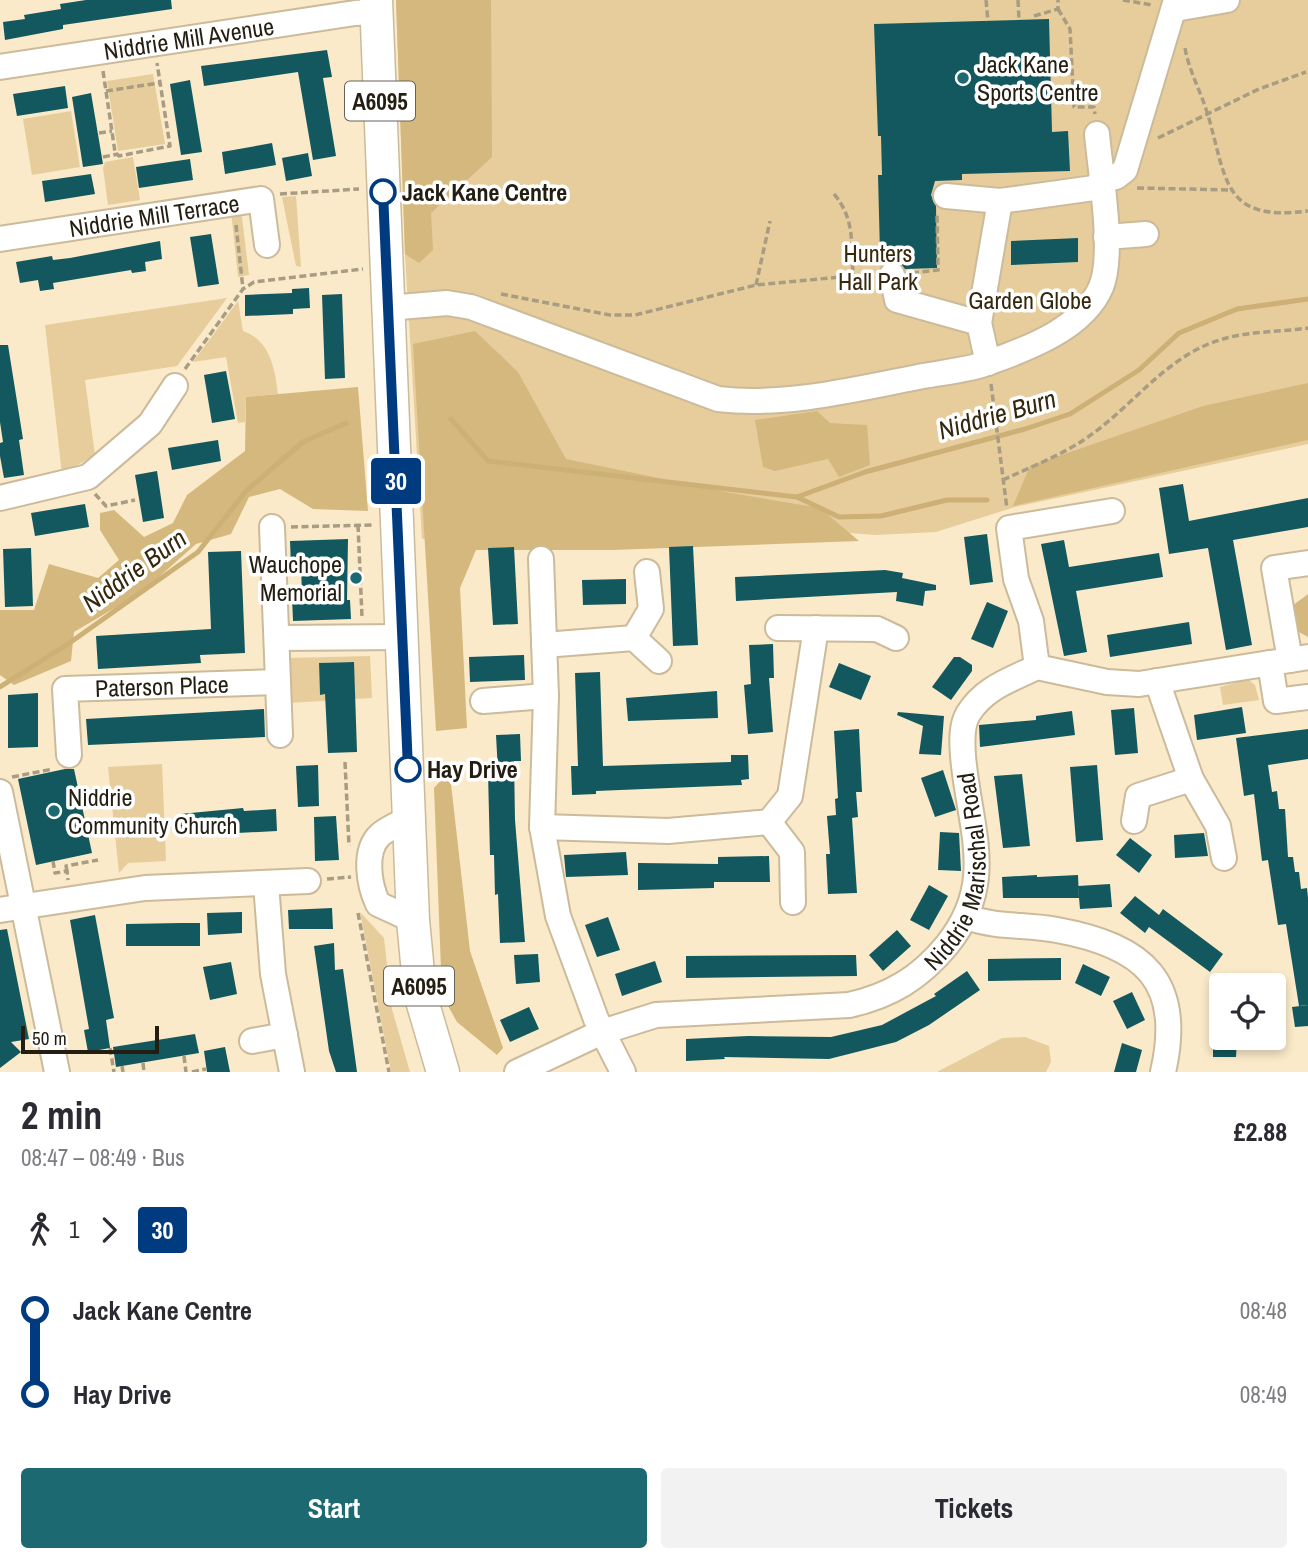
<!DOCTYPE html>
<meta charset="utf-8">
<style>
body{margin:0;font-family:"Archivo Narrow",sans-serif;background:#f2f2f3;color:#2b2b33;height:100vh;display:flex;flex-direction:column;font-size:26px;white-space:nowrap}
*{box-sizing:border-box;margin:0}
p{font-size:23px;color:#7c7c81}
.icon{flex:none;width:38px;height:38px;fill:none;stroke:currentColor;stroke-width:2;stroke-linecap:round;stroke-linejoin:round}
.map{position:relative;height:1072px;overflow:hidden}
.details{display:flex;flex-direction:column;background:#fff;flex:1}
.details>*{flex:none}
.badge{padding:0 14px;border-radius:5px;font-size:24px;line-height:46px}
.tools{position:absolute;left:1209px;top:973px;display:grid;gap:14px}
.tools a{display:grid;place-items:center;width:77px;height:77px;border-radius:7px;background:#fff;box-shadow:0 4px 10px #0003;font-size:35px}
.scale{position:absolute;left:21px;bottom:18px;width:138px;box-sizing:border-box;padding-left:7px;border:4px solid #241e12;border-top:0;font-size:19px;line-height:24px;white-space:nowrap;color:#241e12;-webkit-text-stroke:5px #fff;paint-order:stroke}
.map>.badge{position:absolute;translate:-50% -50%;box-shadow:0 0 0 4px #fff}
.legs{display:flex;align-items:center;gap:10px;height:77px;padding:0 21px;font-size:23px}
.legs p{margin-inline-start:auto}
.summary{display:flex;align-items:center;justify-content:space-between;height:119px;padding:0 21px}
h1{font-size:38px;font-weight:800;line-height:52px}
.button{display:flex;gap:14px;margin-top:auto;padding:14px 21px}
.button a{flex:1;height:80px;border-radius:7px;background:#1d6971;color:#fff;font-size:28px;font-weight:800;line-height:80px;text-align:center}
.button a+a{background:#f2f2f3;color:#2b2b33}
ul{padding:0 21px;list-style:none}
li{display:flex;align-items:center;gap:24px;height:84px;font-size:26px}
li i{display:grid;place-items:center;width:10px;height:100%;margin:0 9px;background:currentColor}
li i::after{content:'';width:18px;height:18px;margin:-9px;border:5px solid;border-radius:50%;background:#fff}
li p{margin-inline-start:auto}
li:first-child i{background:linear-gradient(#0000 50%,currentColor 0)}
li:last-child i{background:linear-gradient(currentColor 50%,#0000 0)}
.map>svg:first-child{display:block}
</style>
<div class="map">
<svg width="1308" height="1072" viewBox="0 0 1308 1072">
<rect width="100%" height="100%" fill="#faeac9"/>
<!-- green -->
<g fill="#e6cd9b" fill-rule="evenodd">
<path d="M396,0H1308V444L1015,507L936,532L876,535L759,526L556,528L422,539L405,254Z"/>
<path d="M153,74L165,144L118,151L107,81Z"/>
<path d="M71,111L80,167L32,175L23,119Z"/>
<path d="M133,157L140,200L108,205L103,168L105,162Z"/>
<path d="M296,196L301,267L296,266L282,197Z"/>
<path d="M241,209L249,275L238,277L231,211Z"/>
<path d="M227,298L177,366L85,380L95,455L62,474L45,325Z"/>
<path d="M238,301L243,331C270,340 275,369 278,394L246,397L245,422L238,423L226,357L193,362Z"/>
<path d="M370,656L372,698L289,703L287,658ZM353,662L355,693L320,694L319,663Z"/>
<path d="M1247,679L1255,685L1259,700L1223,705L1220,687Z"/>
<path d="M162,764L166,861L128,863L119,873L108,767Z"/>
<path d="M360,912L384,938L392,1009L410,1072H391Z"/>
<path d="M1025,1037L1049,1046L1051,1062L1046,1072H937L1002,1038Z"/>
</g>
<!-- forest -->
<g fill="#d5b87e">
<path d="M396,0H491L492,157L431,213L433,250L419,263L405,254Z"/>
<path d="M475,331L518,372L566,459L731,493L820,508L859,541L613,550H476L460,588L467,728L436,731L413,344Z"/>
<path d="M1308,383V440L1013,506L1030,466L1203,406Z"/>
<path d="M358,387L368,511L313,509L280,489L249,497L231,534L196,544L142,592L74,632L71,661L14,685L0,675V610H34L49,564L98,578L119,560L100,530V513L114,510L144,537L173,523L187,495L245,451L246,397Z"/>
<path d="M817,411L830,423L867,425L870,465L839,477L828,459L775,471L763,467L755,420Z"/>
<path d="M1308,594V637L1297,631L1292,606Z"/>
<path d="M444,777L451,784L470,951L503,1048L497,1055L457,1022L442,995L434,788Z"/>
</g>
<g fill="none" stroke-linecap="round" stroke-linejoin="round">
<!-- stream -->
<g stroke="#ccb076" stroke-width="5">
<path d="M451,419L488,461L797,497L839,517L881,516L947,500H987"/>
<path d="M797,497L865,472L1025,429L1070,414L1139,370L1179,333L1237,309L1308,299"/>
<path d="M0,687L68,644L198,552L246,491L303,442L346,423"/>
</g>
</g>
<!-- building -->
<g fill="#12585e">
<path d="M86,0H171L172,9L63,25V29L5,40L3,22L25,19L24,15L61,9L60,4Z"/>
<path d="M1049,19L1052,132L1068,131L1070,171L962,174V180L935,181L931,195L936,206L937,268L905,269L896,261L884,263V253H880L878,175H882L881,136H878L874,24Z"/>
<path d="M327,50L332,77L323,78L336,156L313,160L298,72L204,86L201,66Z"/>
<path d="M190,80L202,152L181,155L170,84Z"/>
<path d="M65,86L68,108L17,116L13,94Z"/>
<path d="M91,93L103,164L83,167L72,97Z"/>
<path d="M272,143L276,165L225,174L222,152Z"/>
<path d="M308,153L312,176L286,181L282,158Z"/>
<path d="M190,159L193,180L139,188L136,167Z"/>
<path d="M91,174L95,194L45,202L42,181Z"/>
<path d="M211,234L219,284L198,287L190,237Z"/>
<path d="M1078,238V262L1011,265V241Z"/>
<path d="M160,241L162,259L145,262L146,271L132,273L131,270L53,283L54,289L40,291L38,280L20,283L16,262L52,256L53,260L70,258Z"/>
<path d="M309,288L310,308L293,309V314L245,316V295L292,293V289Z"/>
<path d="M342,294L345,378L325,379L322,295Z"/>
<path d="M0,345H8L23,439L19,440L24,475L4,478L0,456V443L3,442L0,422Z"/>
<path d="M226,371L235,419L212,423L204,375Z"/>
<path d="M218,440L221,461L172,470L168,448Z"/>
<path d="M157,471L164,518L143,522L135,475Z"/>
<path d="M1183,484L1189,521L1308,498V527L1233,540L1252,645L1226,650L1208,548L1169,554L1159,488Z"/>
<path d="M85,504L89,527L35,536L31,513Z"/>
<path d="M987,534L993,582L970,585L964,537Z"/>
<path d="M348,539L347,600H350L351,619L293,621L292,597H302L301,565L291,566L290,541Z"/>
<path d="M1064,540L1069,567L1159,553L1163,577L1076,591L1087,652L1064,656L1041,544Z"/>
<path d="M693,546L698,645L673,646L669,547Z"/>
<path d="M514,547L518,624L493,625L488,548Z"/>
<path d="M31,548L33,606L5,607L3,549Z"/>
<path d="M241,551L245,653L200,655L201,663L98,669L96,636L211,629L208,552Z"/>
<path d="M885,570L903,573L902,578L936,585V590L925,591L923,606L896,601L897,592L736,601L735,577Z"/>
<path d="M626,579V604L583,605L582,580Z"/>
<path d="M987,602L1008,611L993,648L971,639Z"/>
<path d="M1189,622L1192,644L1110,657L1107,635Z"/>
<path d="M773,644L774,678H769L773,732L748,734L744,685L751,684L749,645Z"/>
<path d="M524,655L525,680L470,682L469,657Z"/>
<path d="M954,657H960L972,665V671L951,700L932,687Z"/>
<path d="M354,662L357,752L328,753L325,694L320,695L319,663Z"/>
<path d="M839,663L871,676L861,700L829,687Z"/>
<path d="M600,672L603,766L731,762V755H748L749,779L741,780L742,785L596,791V794L572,795L571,766H578L575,673Z"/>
<path d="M717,691L718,718L628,721L626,698Z"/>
<path d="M38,693V747L8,748V695Z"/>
<path d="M1242,707L1246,733L1197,740L1194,715Z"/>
<path d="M1134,708L1138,753L1115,755L1111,710Z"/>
<path d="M264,709L265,737L88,745L86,719Z"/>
<path d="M1072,711L1075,735L980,747L979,725L1036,720V716Z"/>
<path d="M898,712L944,716L941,755L919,754L923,726L897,715Z"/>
<path d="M859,729L862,792H856L858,817L852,818L857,893L828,894L826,854H830L827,816L836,815L835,799L838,798L834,731Z"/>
<path d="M1308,729V759L1268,765L1272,792L1277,791L1279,809H1285L1288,857H1293L1295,872H1299L1301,889L1307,888L1308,898V1005L1299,1006L1286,924L1278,925L1268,860L1262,861L1254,794L1244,796L1236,738Z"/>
<path d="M520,734L521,761H514L515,820L525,942L500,943L498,894L495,895L494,855H490L488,773L498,772L496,735Z"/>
<path d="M318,765L319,806L298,807L296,766Z"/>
<path d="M1097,765L1103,840L1076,842L1070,767Z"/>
<path d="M65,769H74L92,853L36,865L18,779Z"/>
<path d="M943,770L956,810L935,817L921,778Z"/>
<path d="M1022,774L1030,846L1003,848L994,776Z"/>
<path d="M243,808L244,811L276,809L277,831L181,836L180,814Z"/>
<path d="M336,816L339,860L315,861L314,817Z"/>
<path d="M940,832L959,833L961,871L938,870Z"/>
<path d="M1204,833L1208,856L1175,858L1174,835Z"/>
<path d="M1130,838L1152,855L1139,873L1116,855Z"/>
<path d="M626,852L628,875L566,877L564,855Z"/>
<path d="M769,856L770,882H714V888L638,890V863L718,864V857Z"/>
<path d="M1037,875V877L1078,875L1079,898H1003L1002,877Z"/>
<path d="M1110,884L1112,907L1080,909L1078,886Z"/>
<path d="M929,885L948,896L929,930L910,920Z"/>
<path d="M1135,896L1159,915L1163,909L1223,954L1210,972L1149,927L1145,933L1120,913Z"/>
<path d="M332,908L333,929H289L288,910Z"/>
<path d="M242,912V933L208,935L207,913Z"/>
<path d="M95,915L114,1018L106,1020L110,1048L88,1052L84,1030L89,1029L70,920Z"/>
<path d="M608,917L620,950L597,957L585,925Z"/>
<path d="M182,923H200V946H126V924Z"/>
<path d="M7,929L29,1039L11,1042L21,1052L0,1068V930Z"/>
<path d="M897,930L911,946L883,971L869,955Z"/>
<path d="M334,943L335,970L343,969L357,1072H336L329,1051L314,946Z"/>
<path d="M538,954L540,982L516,984L514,955Z"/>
<path d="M856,955L857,976L686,978V956Z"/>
<path d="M1061,958V980L988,981V959Z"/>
<path d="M655,961L662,982L622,996L615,974Z"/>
<path d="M231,962L237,994L210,1000L203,967Z"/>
<path d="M1083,964L1110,977L1101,996L1075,983Z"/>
<path d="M967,971L980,990L929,1025L896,1042L829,1059L724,1057L725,1059L686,1061V1039L748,1036L831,1037L882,1025L936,996L934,994Z"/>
<path d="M1132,992L1145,1020L1127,1029L1113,1001Z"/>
<path d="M1308,1005V1026L1295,1027L1292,1007Z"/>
<path d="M529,1007L539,1029L510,1042L500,1020Z"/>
<path d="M195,1034L199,1053L116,1067L113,1047Z"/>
<path d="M1213,1038H1237L1236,1057H1213Z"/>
<path d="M1122,1043L1142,1050L1136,1072H1114Z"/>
<path d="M225,1047L230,1072H207L204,1051Z"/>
</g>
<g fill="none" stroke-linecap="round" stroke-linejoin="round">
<!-- minor casing -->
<g stroke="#cbbb9b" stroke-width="28">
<g id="minor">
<path d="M1175,9L1227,0"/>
<path id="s1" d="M0,67L355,13L376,12"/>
<path d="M1101,179L1116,177L1125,170L1176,0"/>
<path d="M946,196L1000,201"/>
<path d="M1106,237L1146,234"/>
<path id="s2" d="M0,239L261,199L267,245"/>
<path d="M892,275L897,300L979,323L988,363"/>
<path d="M388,308L447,303L471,307L718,399C785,407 857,389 923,376C945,372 970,370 990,362C1030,348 1084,327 1101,287C1115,254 1100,170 1097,134"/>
<path d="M979,323L1000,201L1101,187"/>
<path d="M0,498L88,477L150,424L175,386"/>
<path d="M541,559L546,696L542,827L558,916L596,1019L623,1072"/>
<path d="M778,628L877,629L896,638"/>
<path d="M278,638L403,637"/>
<path d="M634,638L651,609L647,572"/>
<path d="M544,645L634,638L659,661"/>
<path d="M1290,660L1274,568L1308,563"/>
<path d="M1270,663L1276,701L1308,697"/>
<path d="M1037,667L1107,682L1139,684L1308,657"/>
<path d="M1037,667L1031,621L1016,579L1009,528L1112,511"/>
<path d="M278,682L280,735"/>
<path d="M483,701L546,696"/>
<path id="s3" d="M69,755L65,689L278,682L272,527"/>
<path d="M1191,779L1218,826L1224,858"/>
<path d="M0,792L57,1072"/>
<path d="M410,818C401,823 388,828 380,835C363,851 369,885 378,904L413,920"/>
<path d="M1134,821L1138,796L1191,779L1157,681"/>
<path d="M769,822L792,852L793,902"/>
<path d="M542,827L668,831L769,822L790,796L816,628"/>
<path d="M266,884L273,974L292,1072"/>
<path d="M0,910L145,888L308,881"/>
<path d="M967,917C997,928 1026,924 1057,930C1144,946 1184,981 1163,1072"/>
<path d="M252,1041L285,1035"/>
<path id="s4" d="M517,1072L602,1032L656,1015L849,1005C890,996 920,978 947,945C998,882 969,828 963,756C962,743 961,726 968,714C984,688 1010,680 1037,667"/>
</g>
</g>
<!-- major casing -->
<g stroke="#cbbb9b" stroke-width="35">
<path id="major" d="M376,0L413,920L420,994L443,1072"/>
</g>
<!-- path -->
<g stroke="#a89c83" stroke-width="3.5" stroke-dasharray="7 3.5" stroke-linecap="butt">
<path d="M986,0L988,21"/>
<path d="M1018,0L1019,20"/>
<path d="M1123,0L1152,5"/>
<path d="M1058,9L1070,29L1074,107H1094L1095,114"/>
<path d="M1034,16L1058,9V0"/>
<path d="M1185,48C1189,71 1201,92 1208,115C1227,181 1223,222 1308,211"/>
<path d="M103,71L115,152L119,156L170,146L157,63"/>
<path d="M106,91L159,83"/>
<path d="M99,133L112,131"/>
<path d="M1158,138L1259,89L1306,72"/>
<path d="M103,157L118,154"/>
<path d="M1137,188L1233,190"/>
<path d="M280,194L359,189"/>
<path d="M834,194C855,219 851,243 853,274"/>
<path d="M236,225L243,289"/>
<path d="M912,273L938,270L937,213"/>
<path d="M756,285L770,221"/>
<path d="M501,294L610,315H635L756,285L872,274"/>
<path d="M185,369L243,289L254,282L363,269"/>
<path d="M991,384L1007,509"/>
<path d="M1003,480C1030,467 1060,456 1085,439C1132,408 1166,355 1223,339C1249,331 1281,332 1308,328"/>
<path d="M95,494L106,506L135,500"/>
<path d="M358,525L362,617"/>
<path d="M291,527L374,525"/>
<path d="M345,762L349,846"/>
<path d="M12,777L53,769"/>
<path d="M53,861L55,873L67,871L68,880"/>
<path d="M67,871L66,866L98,860"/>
<path d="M327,879L351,877"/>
<path d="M358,913L389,1072"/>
<path d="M110,1048L114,1072"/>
<path d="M184,1056L186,1072"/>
<path d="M143,1063L144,1072"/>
<path d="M122,1066L123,1072"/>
<path d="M192,1072L206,1069"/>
</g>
<!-- minor -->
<use href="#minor" stroke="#fff" stroke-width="24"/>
<!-- major -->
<use href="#major" stroke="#fff" stroke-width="32"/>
</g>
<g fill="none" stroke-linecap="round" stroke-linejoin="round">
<!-- line-1 casing -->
<g stroke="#fff" stroke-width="16">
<path id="line-1" d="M383,192L408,769"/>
</g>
<!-- line-1 -->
<use href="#line-1" stroke="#003b80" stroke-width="10"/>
</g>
<!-- markers -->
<g fill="#1d6971" stroke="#fff" stroke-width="2.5">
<circle cx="963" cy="78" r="7"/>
<circle cx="356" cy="578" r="7"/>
<circle cx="54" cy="811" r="7"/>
</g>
<g fill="#fff" stroke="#003b80" stroke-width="3.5">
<circle cx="383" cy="192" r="12"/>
<circle cx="408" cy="769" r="12"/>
</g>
<g text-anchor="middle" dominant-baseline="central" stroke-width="7" stroke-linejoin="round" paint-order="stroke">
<!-- shield labels -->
<g fill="#fff" stroke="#666259" stroke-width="2">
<rect x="345" y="81.5" width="70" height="39" rx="5"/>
<rect x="384" y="966.5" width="70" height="39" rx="5"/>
</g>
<g font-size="23" font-weight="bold" fill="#241e12">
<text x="380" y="101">A6095</text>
<text x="419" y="986">A6095</text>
</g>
<!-- street labels -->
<g font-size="24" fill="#241e12" stroke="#fff">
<text stroke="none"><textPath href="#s1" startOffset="191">Niddrie Mill Avenue</textPath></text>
<text stroke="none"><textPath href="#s2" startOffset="156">Niddrie Mill Terrace</textPath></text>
<text stroke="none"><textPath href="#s3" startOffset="163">Paterson Place</textPath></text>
<text stroke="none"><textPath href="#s4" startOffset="537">Niddrie Marischal Road</textPath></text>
</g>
<!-- poi labels -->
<g font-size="24" fill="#241e12" stroke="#fff" text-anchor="start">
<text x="977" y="64">Jack Kane<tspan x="977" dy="28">Sports Centre</tspan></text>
<text x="342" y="564" text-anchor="end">Wauchope<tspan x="342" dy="28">Memorial</tspan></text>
<text x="68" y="797">Niddrie<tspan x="68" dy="28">Community Church</tspan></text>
</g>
<!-- stop labels -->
<g font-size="24" font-weight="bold" fill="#241e12" stroke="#fff" text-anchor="start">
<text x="402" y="192">Jack Kane Centre</text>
<text x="427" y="769">Hay Drive</text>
</g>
<!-- park labels -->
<g font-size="24" fill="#35280d" stroke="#fff">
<text x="878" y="253">Hunters<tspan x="878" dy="28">Hall Park</tspan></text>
<text x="1030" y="300">Garden Globe</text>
</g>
<!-- water labels -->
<g font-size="26" font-style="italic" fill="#34270c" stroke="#fff">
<text transform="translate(997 414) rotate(-16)">Niddrie Burn</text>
<text transform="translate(134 570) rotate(-36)">Niddrie Burn</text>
</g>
</g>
</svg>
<div class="tools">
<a><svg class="icon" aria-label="locate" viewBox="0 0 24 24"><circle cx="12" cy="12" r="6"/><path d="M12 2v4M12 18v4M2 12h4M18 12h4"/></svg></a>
</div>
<div class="scale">50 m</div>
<b class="badge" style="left:396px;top:481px;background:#003b80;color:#fff">30</b>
</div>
<section class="details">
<div class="summary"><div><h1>2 min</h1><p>08:47 – 08:49 · Bus</p></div><b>£2.88</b></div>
<div class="legs"><svg class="icon" aria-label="walk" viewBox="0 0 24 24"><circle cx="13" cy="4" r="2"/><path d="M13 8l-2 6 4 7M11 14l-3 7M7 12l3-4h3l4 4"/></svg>1<svg class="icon" aria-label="forward" viewBox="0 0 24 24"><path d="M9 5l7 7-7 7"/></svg><b class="badge" style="background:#003b80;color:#fff">30</b></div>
<ul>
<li><i style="color:#003b80"></i><b>Jack Kane Centre</b><p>08:48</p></li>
<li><i style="color:#003b80"></i><b>Hay Drive</b><p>08:49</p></li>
</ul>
<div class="button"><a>Start</a><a>Tickets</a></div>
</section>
